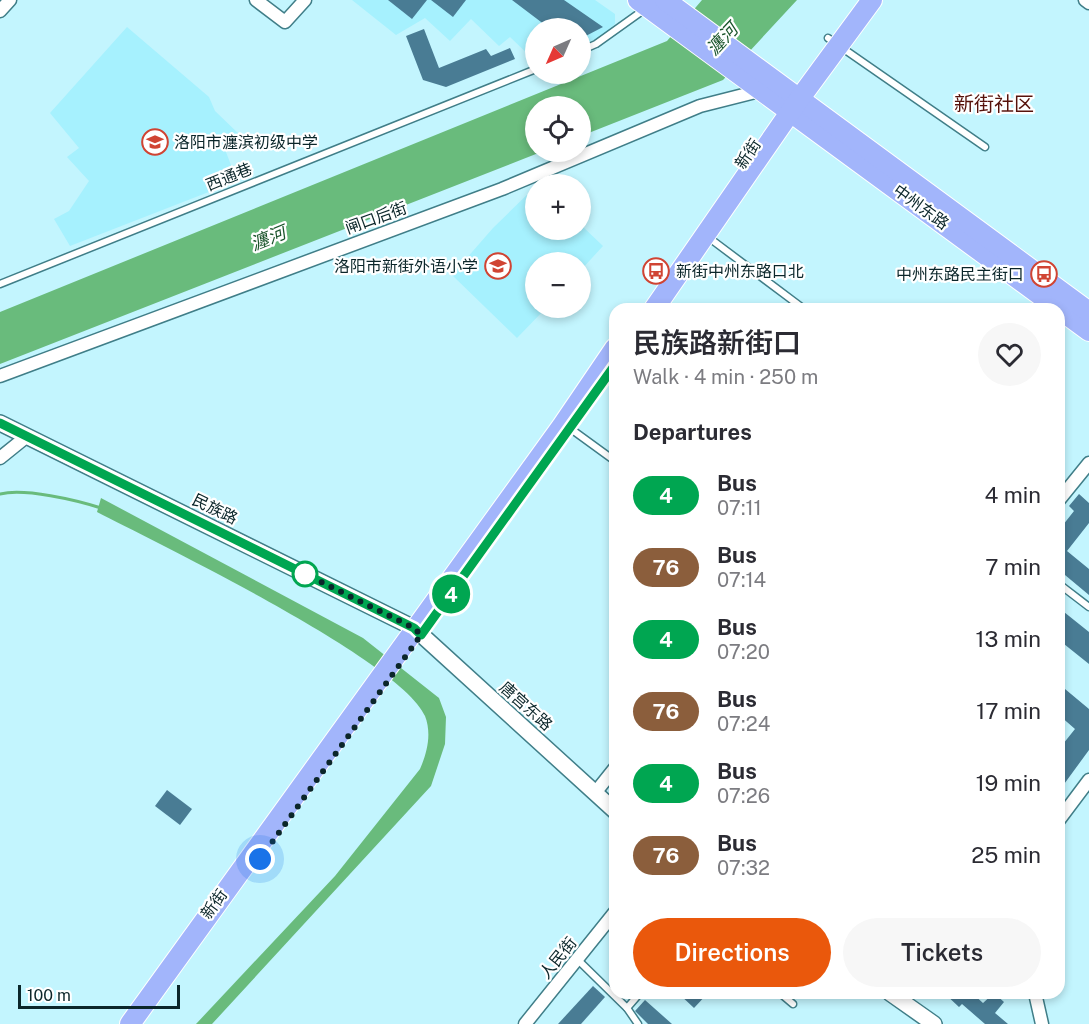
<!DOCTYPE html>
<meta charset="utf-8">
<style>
body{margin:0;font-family:"Public Sans","Noto Sans SC",sans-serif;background:#f7f7f7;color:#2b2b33;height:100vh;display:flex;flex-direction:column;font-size:22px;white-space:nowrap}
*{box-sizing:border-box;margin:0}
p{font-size:20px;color:#7c7c81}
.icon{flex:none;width:33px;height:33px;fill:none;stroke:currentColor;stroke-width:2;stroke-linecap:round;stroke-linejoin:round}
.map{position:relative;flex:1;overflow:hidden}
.panel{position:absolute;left:609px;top:303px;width:456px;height:696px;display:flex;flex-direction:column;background:#fff;border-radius:18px;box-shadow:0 3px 9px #0003}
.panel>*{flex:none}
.badge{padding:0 12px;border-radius:20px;font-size:21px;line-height:39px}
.needle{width:39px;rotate:225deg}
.buttons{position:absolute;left:525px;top:18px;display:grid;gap:12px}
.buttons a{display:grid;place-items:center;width:66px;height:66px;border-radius:50%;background:#fff;box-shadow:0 3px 9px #0003;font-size:30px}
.scale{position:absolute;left:18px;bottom:15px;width:162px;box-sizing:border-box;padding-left:6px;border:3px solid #0b262a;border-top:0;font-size:16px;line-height:21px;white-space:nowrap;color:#0b262a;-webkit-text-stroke:4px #fff;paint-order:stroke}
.you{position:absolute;width:30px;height:30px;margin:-15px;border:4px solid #fff;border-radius:50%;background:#1a73e8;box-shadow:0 0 0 9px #1a73e833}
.map>.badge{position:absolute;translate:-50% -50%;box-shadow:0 0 0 3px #fff}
h2{padding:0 24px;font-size:22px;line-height:54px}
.round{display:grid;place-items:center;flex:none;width:63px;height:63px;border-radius:32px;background:#f7f7f7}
.overview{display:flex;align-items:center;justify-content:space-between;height:102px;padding:0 24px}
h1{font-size:28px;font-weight:600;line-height:45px}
.button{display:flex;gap:12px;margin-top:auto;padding:12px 24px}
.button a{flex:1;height:69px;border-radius:36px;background:#ea580c;color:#fff;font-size:24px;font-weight:600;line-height:69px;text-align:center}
.button a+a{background:#f7f7f7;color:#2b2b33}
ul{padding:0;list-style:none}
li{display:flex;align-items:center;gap:18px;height:72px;padding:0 24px}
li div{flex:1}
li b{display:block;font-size:22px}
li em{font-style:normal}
li .badge{min-width:66px;font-weight:700;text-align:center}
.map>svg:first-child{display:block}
</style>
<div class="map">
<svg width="1089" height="1024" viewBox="0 0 1089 1024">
<rect width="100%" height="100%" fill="#c3f5fe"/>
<!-- built -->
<g fill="#a6f1fe">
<path d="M352,0H595L615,14V24L599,38L581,45L580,28H536L535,61L510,37L499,46L471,19L450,41L425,18L396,35Z"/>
<path d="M127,27L209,97L215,111L241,136L226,152L237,181L70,246L54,219L69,211L89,181L67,157L79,148L50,113Z"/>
<path d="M535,187L536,230H580L581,225L603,246L581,270L580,262H536V308H546L517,338L452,275L493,228Z"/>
</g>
<!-- water -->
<g fill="#69bb7c">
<path d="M702,0H797L723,80L581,136L580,106H536V152H541L0,364V312L667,41Z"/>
<path d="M101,498L363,638L439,698L446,717L445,744L431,786L212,1024H196L335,876L420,769C427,753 432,734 425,716C402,661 159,544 97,512Z"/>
</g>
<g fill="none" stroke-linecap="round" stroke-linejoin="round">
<!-- stream -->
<path stroke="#69bb7c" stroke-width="3" d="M0,494C25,488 76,500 101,508"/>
</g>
<!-- building -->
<g fill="#497c94">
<path d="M388,0H427L412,19Z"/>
<path d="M431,0H466L453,17Z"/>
<path d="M512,0H564L603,27L580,39V28H549Z"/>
<path d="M424,29L439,68L486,49L491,56L510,48L515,59L446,87L423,80L406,36Z"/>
<path d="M1079,494L1089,503V523L1067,551L1089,569V595L1059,570V530L1074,511L1069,506Z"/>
<path d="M1059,608L1089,632V664L1059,640Z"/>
<path d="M1059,684L1089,709V750L1059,791V749L1075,729L1059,715Z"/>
<path d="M167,790L192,809L180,825L155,806Z"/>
<path d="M593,986L605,997L581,1024H558Z"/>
<path d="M678,993H708L694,1008Z"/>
<path d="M944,993H964L968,997L972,993L983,1003L994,993L1004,1002L995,1013L1008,1024H985L962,1004L959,1007Z"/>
<path d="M645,1000L672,1024H648L635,1011Z"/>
</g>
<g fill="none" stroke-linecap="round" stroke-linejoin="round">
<!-- service casing -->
<g stroke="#407e88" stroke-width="9">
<g id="service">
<path d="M828,38L985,147"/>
<path d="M580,51L596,44L645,9"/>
<path d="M708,237L804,309"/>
<path d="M0,284L536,69"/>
<path d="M571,429L615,461"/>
<path d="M1059,584L1089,607"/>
<path d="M578,960L627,1008L638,1024"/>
<path d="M780,993L793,1004"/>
<path d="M627,1008L640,993"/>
</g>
</g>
<!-- minor casing -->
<g stroke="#407e88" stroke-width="15">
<g id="minor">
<path d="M256,0L285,22L305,0"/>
<path d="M1085,0L1089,3"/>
<path d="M0,11L10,0"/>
<path d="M0,376L502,189L700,106L763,90"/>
<path d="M0,458L26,437"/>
<path d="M1059,500L1089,463"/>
<path d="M595,793L615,768"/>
<path d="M1059,820L1089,780"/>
<path d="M1035,993L1042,1024"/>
<path d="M525,1024L615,912"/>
</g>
</g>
<!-- tertiary casing -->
<g stroke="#407e88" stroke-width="18">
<g id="tertiary">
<path d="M0,423L414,628L615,811"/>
<path d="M890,993L934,1024"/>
</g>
</g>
<!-- primary casing -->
<g stroke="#fff" stroke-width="22">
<g id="primary">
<path d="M638,0L1089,331"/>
<path d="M665,0L1089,312"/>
<path d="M654,309L800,98L872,0"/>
<path d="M130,1024L562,426L615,348"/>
</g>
</g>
<!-- service -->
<use href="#service" stroke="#fff" stroke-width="6"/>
<!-- minor -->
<use href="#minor" stroke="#fff" stroke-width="12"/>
<!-- tertiary -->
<use href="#tertiary" stroke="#fff" stroke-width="15"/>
<!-- primary -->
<use href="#primary" stroke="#a2b5fb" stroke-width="20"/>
</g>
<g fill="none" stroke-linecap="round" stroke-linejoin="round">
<!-- line casing -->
<g stroke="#fff" stroke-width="14">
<path id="line" d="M0,423L414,628L421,635L615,365"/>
</g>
<!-- line -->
<use href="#line" stroke="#00a651" stroke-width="9"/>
<!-- walk -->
<path stroke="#0b262a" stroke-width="6" stroke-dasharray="0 10.8" d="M260,859L421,635L414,628L305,574"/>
</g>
<!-- icons -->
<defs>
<g id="school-ring" transform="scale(1.35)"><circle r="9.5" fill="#fff" stroke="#d04433" stroke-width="1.5"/><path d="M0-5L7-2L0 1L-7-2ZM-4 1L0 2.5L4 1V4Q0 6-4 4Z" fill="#d04433"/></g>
<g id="bus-ring" transform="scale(1.35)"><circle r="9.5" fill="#fff" stroke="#d04433" stroke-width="1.5"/><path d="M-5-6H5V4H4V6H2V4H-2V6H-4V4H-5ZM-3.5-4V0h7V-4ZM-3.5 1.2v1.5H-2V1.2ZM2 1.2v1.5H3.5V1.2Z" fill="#d04433"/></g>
</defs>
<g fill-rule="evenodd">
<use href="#school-ring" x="155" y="142"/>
<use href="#school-ring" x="498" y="266"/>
<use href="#bus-ring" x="656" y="271"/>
<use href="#bus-ring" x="1044" y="274"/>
</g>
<!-- markers -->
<circle fill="#fff" stroke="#00a651" stroke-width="3" cx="305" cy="574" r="12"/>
<g text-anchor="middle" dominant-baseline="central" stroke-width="4.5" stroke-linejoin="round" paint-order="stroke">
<!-- poi labels -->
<g font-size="16" fill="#0b262a" stroke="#fff" text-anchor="start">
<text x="174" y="142">洛阳市瀍滨初级中学</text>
<text x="478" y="266" text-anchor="end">洛阳市新街外语小学</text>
<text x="676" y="271">新街中州东路口北</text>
<text x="1024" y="274" text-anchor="end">中州东路民主街口</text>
</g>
<!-- street labels -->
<g font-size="16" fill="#0b262a" stroke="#fff">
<text transform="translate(748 154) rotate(-56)">新街</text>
<text transform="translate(229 177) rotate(-22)">西通巷</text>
<text transform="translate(921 207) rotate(36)">中州东路</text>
<text transform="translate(376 218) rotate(-20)">闸口后街</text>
<text transform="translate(215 509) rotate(26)">民族路</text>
<text transform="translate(526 706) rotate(42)">唐宫东路</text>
<text transform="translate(214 904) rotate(-54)">新街</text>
<text transform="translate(558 958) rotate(-51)">人民街</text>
</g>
<!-- water labels -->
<g font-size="18" font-style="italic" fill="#1b552c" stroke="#fff">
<text transform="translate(722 39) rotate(-47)">瀍河</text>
<text transform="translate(268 238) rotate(-22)">瀍河</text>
</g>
<!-- quarter labels -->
<g font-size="20" fill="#56120b" stroke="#fff">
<text x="994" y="104">新街社区</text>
</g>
</g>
</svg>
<div class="buttons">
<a><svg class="needle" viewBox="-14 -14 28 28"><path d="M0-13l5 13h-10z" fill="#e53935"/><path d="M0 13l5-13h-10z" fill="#7c7c81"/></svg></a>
<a><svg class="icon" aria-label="locate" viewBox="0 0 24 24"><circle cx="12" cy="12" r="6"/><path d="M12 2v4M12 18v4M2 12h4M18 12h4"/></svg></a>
<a>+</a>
<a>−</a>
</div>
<div class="scale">100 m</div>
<div class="you" style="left:260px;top:859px"></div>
<b class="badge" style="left:451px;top:594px;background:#00a651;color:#fff">4</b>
<section class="panel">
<div class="overview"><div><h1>民族路新街口</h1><p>Walk · 4 min · 250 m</p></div><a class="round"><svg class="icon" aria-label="heart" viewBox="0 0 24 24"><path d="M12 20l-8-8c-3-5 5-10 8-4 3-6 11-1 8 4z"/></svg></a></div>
<h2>Departures</h2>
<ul>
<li><span class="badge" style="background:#00a651;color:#fff">4</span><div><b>Bus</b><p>07:11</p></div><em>4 min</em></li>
<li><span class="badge" style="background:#8b5e3c;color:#fff">76</span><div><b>Bus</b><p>07:14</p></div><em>7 min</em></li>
<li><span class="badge" style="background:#00a651;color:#fff">4</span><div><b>Bus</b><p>07:20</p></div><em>13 min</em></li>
<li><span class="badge" style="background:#8b5e3c;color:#fff">76</span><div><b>Bus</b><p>07:24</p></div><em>17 min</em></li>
<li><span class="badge" style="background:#00a651;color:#fff">4</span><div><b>Bus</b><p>07:26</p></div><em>19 min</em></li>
<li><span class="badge" style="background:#8b5e3c;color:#fff">76</span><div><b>Bus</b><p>07:32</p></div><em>25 min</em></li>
</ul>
<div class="button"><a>Directions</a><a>Tickets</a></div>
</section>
</div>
